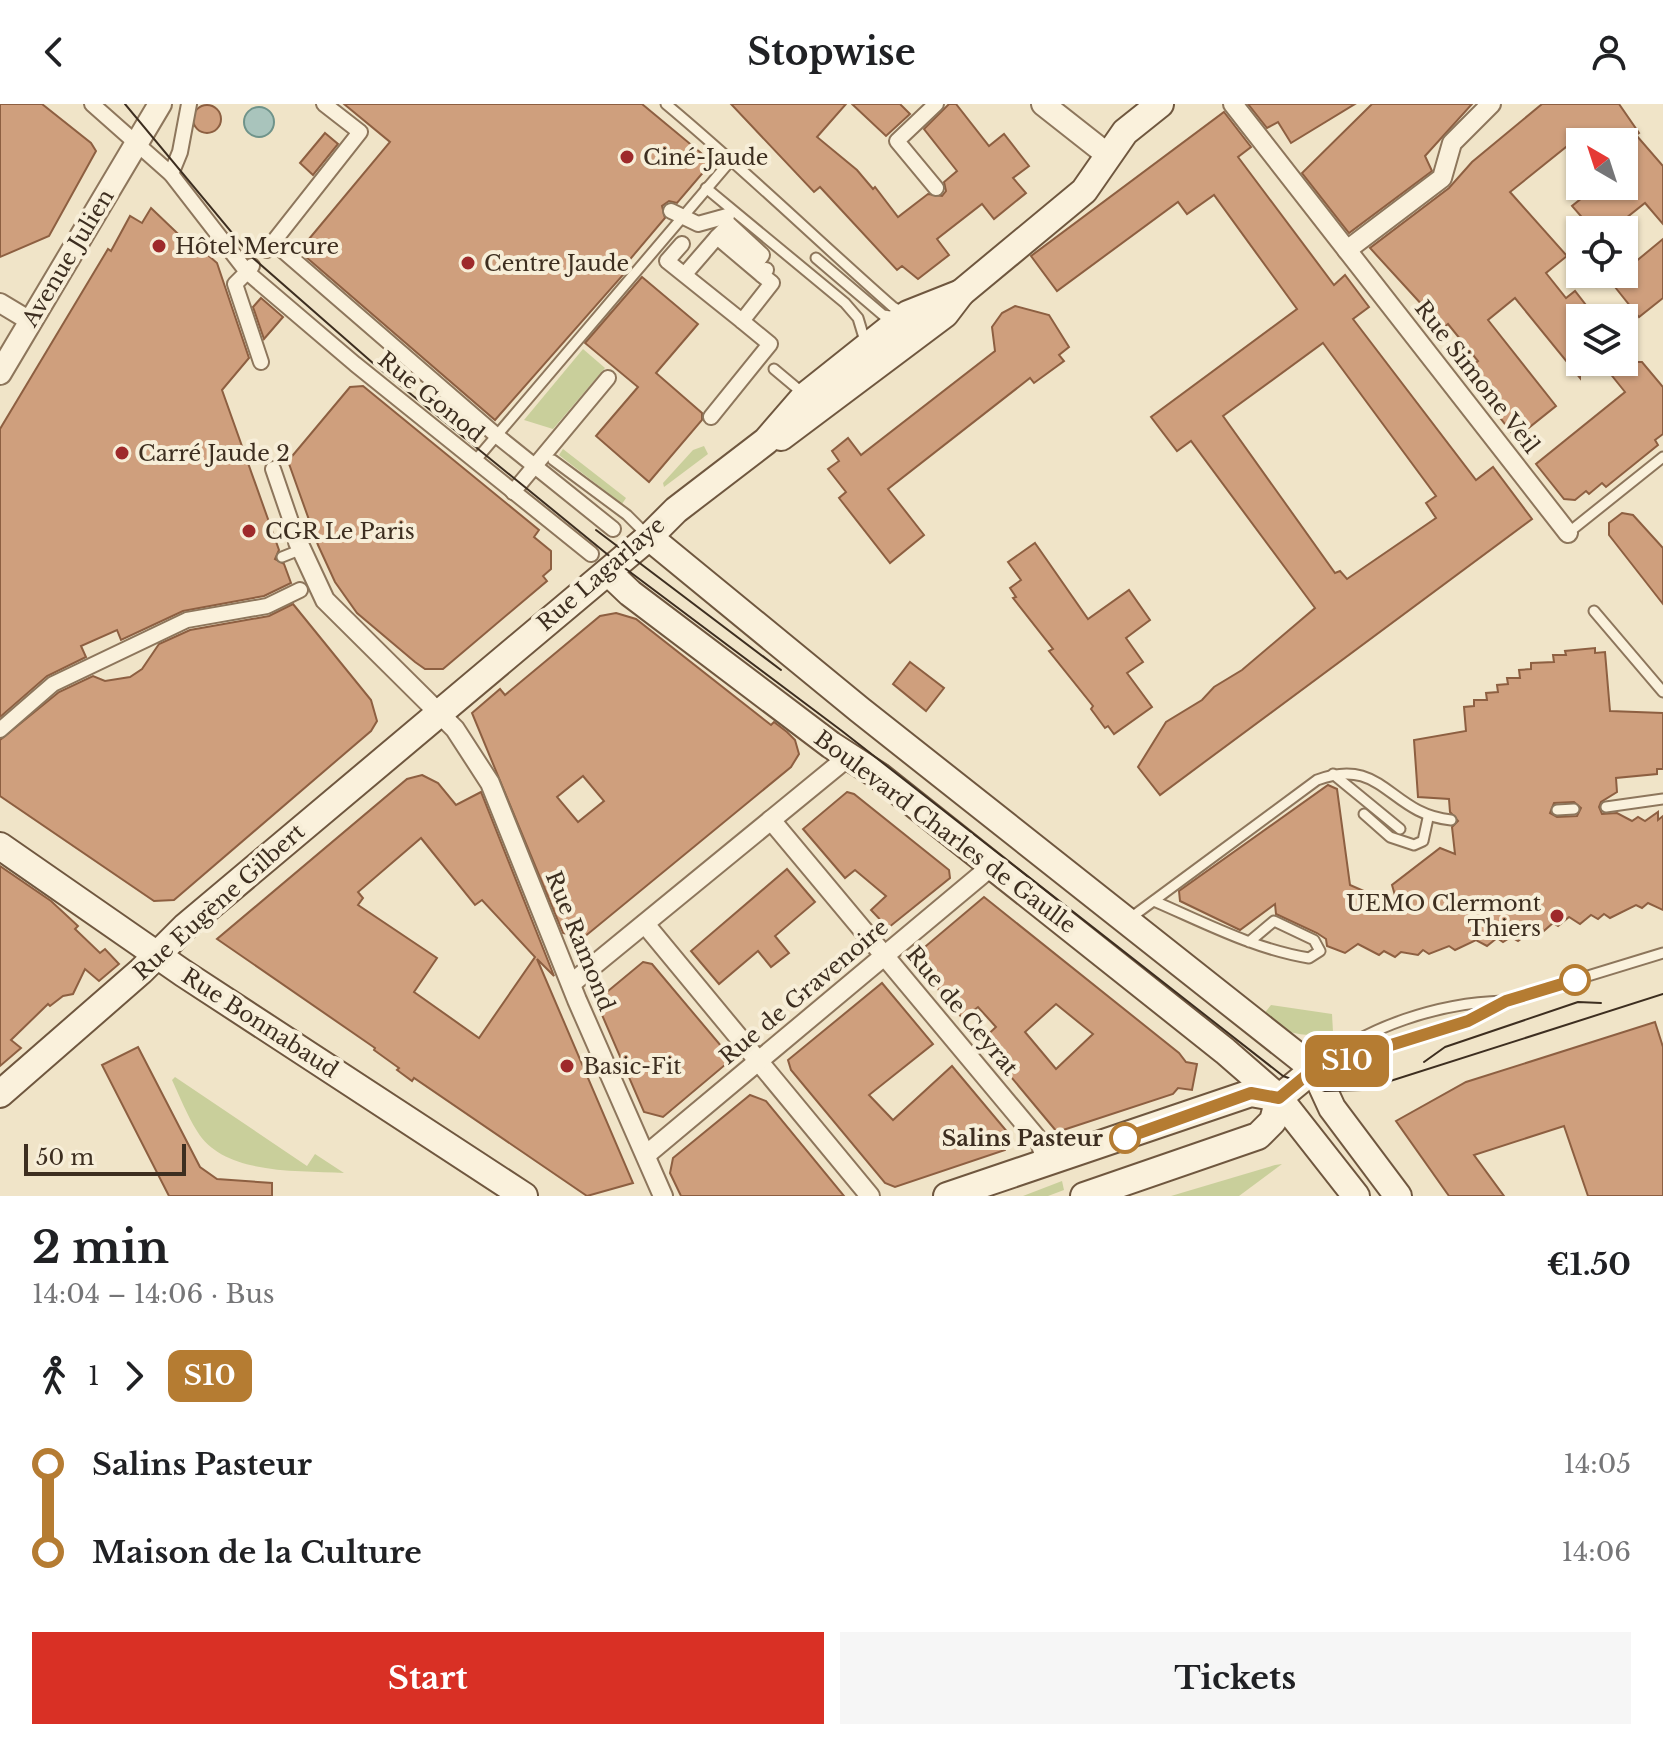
<!DOCTYPE html>
<meta charset="utf-8">
<style>
body{margin:0;font-family:"Libre Baskerville",serif;background:#f6f6f6;color:#202124;height:100vh;display:flex;flex-direction:column;font-size:30px;white-space:nowrap}
*{box-sizing:border-box;margin:0}
p{font-size:26px;color:#757577}
.icon{flex:none;width:44px;height:44px;fill:none;stroke:currentColor;stroke-width:2;stroke-linecap:round;stroke-linejoin:round}
.map{position:relative;height:1092px;overflow:hidden}
.panel{display:flex;flex-direction:column;background:#fff;flex:1}
.panel>*{flex:none}
.badge{padding:0 16px;border-radius:12px;font-size:28px;line-height:52px}
.needle{width:52px;rotate:321deg}
.controls{position:absolute;left:1566px;top:24px;display:grid;gap:16px}
.controls a{display:grid;place-items:center;width:72px;height:72px;border-radius:0px;background:#fff;box-shadow:0 2px 6px #0004;font-size:40px}
.scale{position:absolute;left:24px;bottom:20px;width:162px;box-sizing:border-box;padding-left:8px;border:4px solid #3d2e20;border-top:0;font-size:22px;line-height:28px;white-space:nowrap;color:#3d2e20;-webkit-text-stroke:6px #f7eed8;paint-order:stroke}
.map>.badge{position:absolute;translate:-50% -50%;box-shadow:0 0 0 4px #fff}
.legs{display:flex;align-items:center;gap:12px;height:88px;padding:0 32px;font-size:26px}
.legs p{margin-inline-start:auto}
.overview{display:flex;align-items:center;justify-content:space-between;height:136px;padding:0 32px}
h1{font-size:44px;font-weight:800;line-height:60px}
.action{display:flex;gap:16px;margin-top:auto;padding:16px 32px}
.action a{flex:1;height:92px;border-radius:0px;background:#d93025;color:#fff;font-size:32px;font-weight:800;line-height:92px;text-align:center}
.action a+a{background:#f6f6f6;color:#202124}
ul{padding:0 32px;list-style:none}
li{display:flex;align-items:center;gap:28px;height:88px;font-size:30px}
li i{display:grid;place-items:center;width:12px;height:100%;margin:0 10px;background:currentColor}
li i::after{content:'';width:20px;height:20px;margin:-10px;border:6px solid;border-radius:50%;background:#fff}
li p{margin-inline-start:auto}
li:first-child i{background:linear-gradient(#0000 50%,currentColor 0)}
li:last-child i{background:linear-gradient(currentColor 50%,#0000 0)}
header{display:flex;justify-content:space-between;align-items:center;height:104px;padding:0 32px;background:#fff;font-size:36px;font-weight:800}
.map>svg:first-child{display:block}
</style>
<header><svg class="icon" aria-label="back" viewBox="0 0 24 24"><path d="M15 5l-7 7 7 7"/></svg>Stopwise<svg class="icon" aria-label="person" viewBox="0 0 24 24"><circle cx="12" cy="8" r="4"/><path d="M4 21q1-7 8-7t8 7"/></svg></header>
<div class="map">
<svg width="1663" height="1092" viewBox="0 0 1663 1092">
<rect width="100%" height="100%" fill="#f0e4c8"/>
<!-- green -->
<g fill="#c9cf9b">
<path d="M583,245L605,264L553,325L524,316Z"/>
<path d="M704,342L708,350L664,383L663,379L693,346Z"/>
<path d="M563,345L626,394L622,400L559,351Z"/>
<path d="M1271,901L1332,910L1333,928C1304,935 1285,928 1259,916Z"/>
<path d="M175,973L307,1062L315,1050L344,1069C299,1066 224,1072 197,1027C187,1011 180,993 172,976Z"/>
<path d="M1282,1060L1239,1092H1171L1275,1061Z"/>
<path d="M1062,1077L1064,1086L1048,1092H1023Z"/>
</g>
<!-- water -->
<circle fill="#a9c4bc" stroke="#6f938a" stroke-width="2" cx="259" cy="18" r="15"/>
<!-- building -->
<g fill="#cf9f7d" stroke="#8d5f41" stroke-width="2" fill-rule="evenodd">
<path d="M0,0H42L91,39L96,47L49,132L0,153Z"/>
<path d="M344,0H642L712,58L677,99L669,97L662,102L665,114L626,160L630,163L495,316L299,147L390,38Z"/>
<path d="M731,0H846L817,33L857,66L873,85L875,83L898,113L928,90L942,92L946,87L944,78L957,67L924,25L949,0H956L989,42L1004,30L1029,62L1013,74L1026,89L994,115L982,100L937,135L949,151L918,175L902,162L897,166L820,83L814,88Z"/>
<path d="M852,0H900L910,10L886,32Z"/>
<path d="M1248,0H1355L1291,39L1278,18L1267,24Z"/>
<path d="M1372,0H1472L1425,52L1432,67L1349,129L1302,69Z"/>
<path d="M1542,0H1619L1639,29L1636,31L1663,62V120L1645,99L1611,126H1593L1572,102L1597,82H1624V38H1595L1586,27L1510,88L1567,152L1546,169L1566,194L1575,187L1596,214H1580V274L1515,194L1488,216L1556,302L1516,334L1464,268L1478,257L1448,220L1436,230L1419,207L1424,203L1370,144L1449,84L1472,58Z"/>
<circle cx="207" cy="15" r="14"/>
<path d="M1224,8L1251,43L1238,53L1334,181L1345,171L1369,203L1353,215L1476,376L1493,363L1532,415L1160,691L1138,663L1166,618L1202,596L1214,583L1242,566L1315,504L1191,337L1177,347L1151,313L1297,205L1214,91L1187,110L1178,98L1057,187L1031,152ZM1323,239L1436,392L1426,399L1436,414L1347,475L1340,467L1335,469L1223,312Z"/>
<path d="M325,29L338,40L313,71L300,59Z"/>
<path d="M151,104L197,148L201,145L217,159L249,254L222,286L279,446L275,455L284,460L291,479L264,492L183,507L121,536L117,526L81,542L86,553L47,572L0,613V325L108,145L111,147L130,112L142,119Z"/>
<path d="M1663,135V194L1639,213L1611,178Z"/>
<path d="M642,173L698,220L656,269L702,309V316L649,378L596,332L638,283L585,239Z"/>
<path d="M261,194L283,213L264,235L253,203Z"/>
<path d="M1015,202L1049,211L1069,243L1059,251L1064,257L1034,279L1030,274L888,385L924,431L890,459L839,394L846,388L828,365L839,357L832,347L848,334L861,351L995,247L992,223L1002,209Z"/>
<path d="M1601,258H1642L1663,283V330L1655,336L1658,341L1606,383L1602,379L1589,390L1586,387L1575,396L1564,395L1536,360L1625,288Z"/>
<path d="M363,282L539,426L534,433L551,447V465L543,472L547,477L443,565H425L415,558L357,509L335,478L318,441L288,357L350,283Z"/>
<path d="M1622,409L1633,411L1663,444V500L1609,431V419Z"/>
<path d="M1035,439L1088,515L1129,486L1150,516L1126,534L1143,558L1127,569L1152,603L1114,630L1108,622L1105,624L1091,605L1093,602L1049,547L1053,545L1013,494L1016,493L1010,484L1021,476L1008,458Z"/>
<path d="M293,500L371,596L377,617L371,627L174,796L154,797L0,692V636L59,588L93,572L105,577L130,573L142,565L159,540L190,526L269,512Z"/>
<path d="M616,509L636,515L771,621L774,618L787,628L795,636L799,650L791,663L583,834L563,829L472,609L500,585L505,591L600,512ZM583,672L604,697L578,718L557,693Z"/>
<path d="M1595,544V549L1605,548L1610,607L1663,609V665H1657V670L1616,674L1617,688L1601,698L1599,703L1602,710L1617,709L1632,717L1638,713L1645,717L1658,708V716L1663,712V806L1648,799L1642,804L1636,801L1610,814L1604,810L1598,815L1591,811L1580,820L1569,813L1558,822L1553,819L1538,832L1530,828L1518,837L1511,833L1503,838L1497,834L1487,842L1476,836L1455,846L1449,842L1429,850L1423,846L1418,851L1401,848L1395,853L1384,847L1379,851L1358,840L1345,849L1327,842L1326,835L1317,829L1276,810L1275,800L1240,826L1180,797L1179,787L1328,681L1337,685L1350,781L1398,802L1392,781L1440,744L1455,750L1452,723L1458,717L1450,708L1449,695L1418,693L1414,636L1466,627L1464,603L1474,602V596H1487L1486,589L1498,588L1497,581L1508,580L1507,574H1520L1519,566L1531,565V559L1554,558L1553,551H1566L1565,547ZM1574,698L1581,704L1577,712L1557,713L1550,709L1554,699Z"/>
<path d="M910,558L944,584L926,607L893,580Z"/>
<path d="M422,671L438,679L456,701L481,688L554,872L537,855L633,1079L587,1092L414,974L412,977L397,966L399,964L374,946L375,944L217,835L407,675ZM421,734L475,801L482,796L535,853L479,934L414,888L437,854L358,801L363,794L358,788Z"/>
<path d="M847,688L854,690L949,766L950,774L888,824L871,806L886,792L855,766L845,774L803,725Z"/>
<path d="M0,762L51,797L78,822L75,825L100,849L105,845L119,860L99,877L85,865L73,890L63,892L50,902L48,900L11,936L21,944L0,962Z"/>
<path d="M787,765L815,798L775,832L789,849L771,863L758,847L719,880L691,847Z"/>
<path d="M984,793L1179,949L1186,958L1197,960L1192,986L1178,984L1173,990L1057,1028L981,937L996,923L978,903L963,915L921,865L930,858L920,847ZM1056,900L1093,930L1056,965L1025,928Z"/>
<path d="M643,858L652,860L732,955L663,1013L644,1008L596,897Z"/>
<path d="M882,879L933,940L869,991L893,1016L952,962L1009,1030L1005,1046L895,1083L885,1079L791,966L788,956Z"/>
<path d="M1655,918L1663,943V1092H1588L1564,1022L1474,1051L1504,1092H1449L1396,1017L1466,978Z"/>
<path d="M138,943L200,1063L217,1075L272,1079V1092H169L102,961Z"/>
<path d="M750,991L766,997L844,1092H681L670,1069L673,1054Z"/>
</g>
<g fill="none" stroke-linecap="round" stroke-linejoin="round">
<!-- service casing -->
<g stroke="#8d765c" stroke-width="13">
<g id="service">
<path d="M666,0C744,65 817,136 893,203L905,209"/>
<path d="M706,84L845,199L858,214L865,237"/>
<path d="M816,154L883,211L897,213"/>
<path d="M774,265L805,291"/>
<path d="M553,356L627,411L647,431"/>
<path d="M475,357L732,55"/>
<path d="M1568,429L1663,353"/>
<path d="M282,453L302,445"/>
<path d="M1594,507L1663,588"/>
<path d="M1333,670L1400,725"/>
<path d="M1606,703L1663,695"/>
<path d="M1557,706L1574,705"/>
<path d="M1364,710L1390,733L1414,741L1423,737L1428,714"/>
<path d="M1154,797C1205,819 1254,845 1309,854L1320,847L1314,836L1274,817L1249,838"/>
<path d="M1129,815L1317,676C1383,651 1389,710 1451,716"/>
<path d="M1317,963C1367,922 1439,899 1503,897"/>
<path d="M1318,964L1468,917L1506,897L1663,849"/>
</g>
</g>
<!-- pedestrian casing -->
<g stroke="#8d765c" stroke-width="18">
<g id="pedestrian">
<path d="M92,0L171,70L247,168L235,180L261,258"/>
<path d="M171,70L180,48L189,0"/>
<path d="M936,84L897,37L936,0"/>
<path d="M671,107L698,120L727,112"/>
<path d="M722,114L762,151L759,155L724,126L717,133L762,171"/>
<path d="M273,138L496,331L613,425"/>
<path d="M682,140L667,157L742,217"/>
<path d="M267,146L360,28L324,0"/>
<path d="M252,162L247,168L355,260L591,450"/>
<path d="M685,170L717,133"/>
<path d="M711,313L770,240L742,217L772,179L762,171L766,166"/>
<path d="M273,365L298,438"/>
<path d="M513,388L608,274"/>
<path d="M0,626L53,580L187,516L267,502L300,486"/>
</g>
</g>
<!-- minor casing -->
<g stroke="#8d765c" stroke-width="22">
<g id="minor">
<path d="M1233,0L1568,429"/>
<path d="M1347,146L1442,74L1452,39L1491,0"/>
<path d="M0,199L30,217"/>
<path d="M298,438L325,496L455,625L490,679L577,896L663,1092"/>
<path d="M771,716L1040,1038L1047,1060"/>
<path d="M645,820L870,1092"/>
<path d="M572,879L848,653"/>
<path d="M646,1051L993,761"/>
</g>
</g>
<!-- tertiary casing -->
<g stroke="#8d765c" stroke-width="26">
<g id="tertiary">
<path d="M1043,0L1109,52"/>
<path d="M0,269L160,0"/>
</g>
</g>
<!-- secondary casing -->
<g stroke="#6f573f" stroke-width="30">
<g id="secondary">
<path d="M781,333L945,210L961,189L1084,87L1125,28L1160,0"/>
<path d="M649,433L860,606L1314,965L1332,1004L1398,1092"/>
<path d="M608,468L630,489L831,641L879,672L1225,947L1279,994L1356,1092"/>
<path d="M0,742L183,869L524,1092"/>
<path d="M0,990L141,867L185,823L649,433L676,406L766,337L805,292L908,210L961,189"/>
<path d="M947,1092L1251,989L1279,994"/>
<path d="M1084,1092L1258,1032L1273,1017L1279,994L1314,965"/>
</g>
</g>
<!-- service -->
<use href="#service" stroke="#faf1dc" stroke-width="9"/>
<!-- pedestrian -->
<use href="#pedestrian" stroke="#faf1dc" stroke-width="14"/>
<!-- minor -->
<use href="#minor" stroke="#faf1dc" stroke-width="18"/>
<!-- tertiary -->
<use href="#tertiary" stroke="#faf1dc" stroke-width="22"/>
<!-- secondary -->
<use href="#secondary" stroke="#faf1dc" stroke-width="26"/>
<!-- tram -->
<g stroke="#3d2e20" stroke-width="2">
<path d="M125,0L253,154L374,260L618,459L842,627L1283,972L1325,987L1362,986L1663,890"/>
<path d="M596,426L781,566"/>
<path d="M1424,958L1445,943L1578,898L1601,899"/>
</g>
</g>
<g fill="none" stroke-linecap="round" stroke-linejoin="round">
<!-- line-1 casing -->
<g stroke="#fff" stroke-width="18">
<path id="line-1" d="M1125,1034L1251,989L1279,994L1314,965L1468,917L1506,897L1575,876"/>
</g>
<!-- line-1 -->
<use href="#line-1" stroke="#b57c32" stroke-width="12"/>
</g>
<!-- markers -->
<g fill="#9e2a2b" stroke="#f7eed8" stroke-width="3">
<circle cx="627" cy="53" r="8"/>
<circle cx="159" cy="142" r="8"/>
<circle cx="468" cy="159" r="8"/>
<circle cx="122" cy="349" r="8"/>
<circle cx="249" cy="427" r="8"/>
<circle cx="1557" cy="812" r="8"/>
<circle cx="567" cy="962" r="8"/>
</g>
<g fill="#fff" stroke="#b57c32" stroke-width="4">
<circle cx="1575" cy="876" r="14"/>
<circle cx="1125" cy="1034" r="14"/>
</g>
<g text-anchor="middle" dominant-baseline="central" stroke-width="8" stroke-linejoin="round" paint-order="stroke">
<!-- poi labels -->
<g font-size="22" fill="#3d2e20" stroke="#f7eed8" text-anchor="start">
<text x="643" y="53">Ciné-Jaude</text>
<text x="175" y="142">Hôtel Mercure</text>
<text x="484" y="159">Centre Jaude</text>
<text x="138" y="349">Carré Jaude 2</text>
<text x="265" y="427">CGR Le Paris</text>
<text x="1541" y="799" text-anchor="end">UEMO Clermont<tspan x="1541" dy="25">Thiers</tspan></text>
<text x="583" y="962">Basic-Fit</text>
</g>
<!-- street labels -->
<g font-size="22" fill="#3d2e20" stroke="#f7eed8">
<text transform="translate(68 154) rotate(-59)">Avenue Julien</text>
<text transform="translate(1477 273) rotate(52)">Rue Simone Veil</text>
<text transform="translate(431 293) rotate(39)">Rue Gonod</text>
<text transform="translate(601 470) rotate(-41)">Rue Lagarlaye</text>
<text transform="translate(945 728) rotate(37)">Boulevard Charles de Gaulle</text>
<text transform="translate(219 798) rotate(-42)">Rue Eugène Gilbert</text>
<text transform="translate(580 837) rotate(68)">Rue Ramond</text>
<text transform="translate(804 888) rotate(-40)">Rue de Gravenoire</text>
<text transform="translate(962 907) rotate(50)">Rue de Ceyrat</text>
<text transform="translate(260 919) rotate(33)">Rue Bonnabaud</text>
</g>
<!-- stop labels -->
<g font-size="22" font-weight="bold" fill="#3d2e20" stroke="#f7eed8" text-anchor="end">
<text x="1103" y="1034">Salins Pasteur</text>
</g>
</g>
</svg>
<div class="controls">
<a><svg class="needle" viewBox="-14 -14 28 28"><path d="M0-13l5 13h-10z" fill="#e53935"/><path d="M0 13l5-13h-10z" fill="#757577"/></svg></a>
<a><svg class="icon" aria-label="locate" viewBox="0 0 24 24"><circle cx="12" cy="12" r="6"/><path d="M12 2v4M12 18v4M2 12h4M18 12h4"/></svg></a>
<a><svg class="icon" aria-label="layers" viewBox="0 0 24 24"><path d="M12 4l9 5-9 5-9-5zM3 14l9 5 9-5"/></svg></a>
</div>
<div class="scale">50 m</div>
<b class="badge" style="left:1347px;top:957px;background:#b57c32;color:#fff">S10</b>
</div>
<section class="panel">
<div class="overview"><div><h1>2 min</h1><p>14:04 – 14:06 · Bus</p></div><b>€1.50</b></div>
<div class="legs"><svg class="icon" aria-label="walk" viewBox="0 0 24 24"><circle cx="13" cy="4" r="2"/><path d="M13 8l-2 6 4 7M11 14l-3 7M7 12l3-4h3l4 4"/></svg>1<svg class="icon" aria-label="forward" viewBox="0 0 24 24"><path d="M9 5l7 7-7 7"/></svg><b class="badge" style="background:#b57c32;color:#fff">S10</b></div>
<ul>
<li><i style="color:#b57c32"></i><b>Salins Pasteur</b><p>14:05</p></li>
<li><i style="color:#b57c32"></i><b>Maison de la Culture</b><p>14:06</p></li>
</ul>
<div class="action"><a>Start</a><a>Tickets</a></div>
</section>
